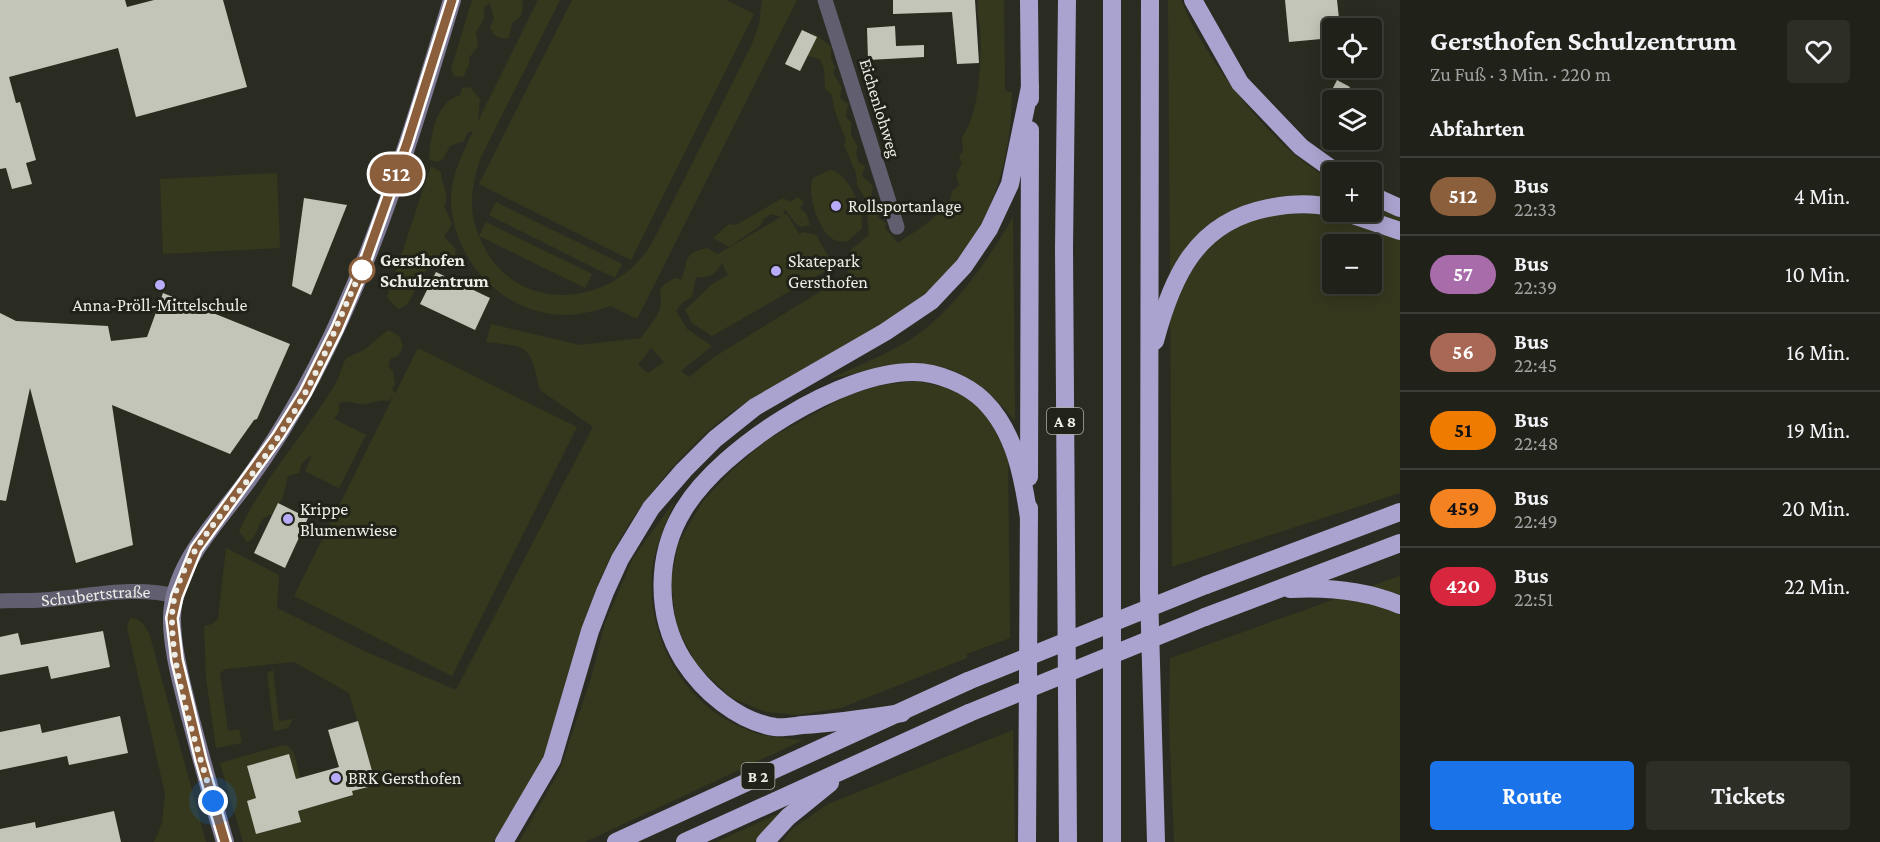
<!DOCTYPE html>
<html lang="de">
<meta charset="utf-8">
<style>
body{margin:0;font-family:"Crimson Pro",serif;background:#2d2e26;color:#f1f3f6;height:100vh;display:flex;flex-direction:column;font-size:22px;white-space:nowrap}
*{box-sizing:border-box;margin:0}
p{font-size:20px;color:#a2a3a2}
.icon{flex:none;width:33px;height:33px;fill:none;stroke:currentColor;stroke-width:2;stroke-linecap:round;stroke-linejoin:round}
.map{position:relative;flex:1;overflow:hidden}
.panel{display:flex;flex-direction:column;background:#202119;width:480px}
.panel>*{flex:none}
.badge{padding:0 12px;border-radius:20px;font-size:21px;line-height:39px}
.fabs{position:absolute;left:1322px;top:18px;display:grid;gap:12px}
.fabs a{display:grid;place-items:center;width:60px;height:60px;border-radius:6px;background:#202119;box-shadow:0 3px 15px #0003,0 0 0 2px #3d3e38;font-size:30px}
.you{position:absolute;width:30px;height:30px;margin:-15px;border:4px solid #fff;border-radius:50%;background:#1a73e8;box-shadow:0 0 0 9px #1a73e833}
.map>.badge{position:absolute;translate:-50% -50%;box-shadow:0 0 0 3px #fff}
h2{padding:0 30px;font-size:22px;line-height:54px}
.round{display:grid;place-items:center;flex:none;width:63px;height:63px;border-radius:6px;background:#2d2e26}
.summary{display:flex;align-items:center;justify-content:space-between;height:102px;padding:0 30px}
h1{font-size:28px;font-weight:700;line-height:45px}
.cta{display:flex;gap:12px;margin-top:auto;padding:12px 30px}
.cta a{flex:1;height:69px;border-radius:6px;background:#1a73e8;color:#fff;font-size:24px;font-weight:700;line-height:69px;text-align:center}
.cta a+a{background:#2d2e26;color:#f1f3f6}
ul{padding:0;list-style:none}
li{display:flex;align-items:center;gap:18px;height:78px;padding:0 30px;border-top:2px solid #3d3e38}
li div{flex:1}
li b{display:block;font-size:22px}
li em{font-style:normal}
li .badge{min-width:66px;font-weight:700;text-align:center}
main{display:flex;flex:1;min-height:0}
.map>svg:first-child{display:block}
</style>
<main>
<div class="map">
<svg width="1400" height="842" viewBox="0 0 1400 842">
<rect width="100%" height="100%" fill="#2b2c21"/>
<!-- green -->
<g fill="#35381d" fill-rule="evenodd">
<path d="M472,0H522C524,10 522,18 512,23L509,38C498,39 494,37 490,27L494,19L490,3L484,7V19L476,32L478,46L469,58V65L463,77L454,76L451,69Z"/>
<path d="M538,0H560L481,157C472,184 467,209 479,236L486,222L592,274L585,288L479,236C510,316 611,311 652,243L752,44L759,24L762,0H797L637,319L611,306C592,312 572,317 552,314C495,307 450,253 451,196C452,172 464,152 473,131L468,132L464,141L450,146L443,159L436,162L429,159C431,135 435,103 460,95L462,88L470,87L480,99L478,121Z"/>
<path d="M572,0H726L754,14L631,260L479,184Z"/>
<path d="M978,0H1004L1005,91L1012,92C1011,163 991,227 942,280C935,288 928,298 919,304C857,345 786,373 725,417C695,440 669,470 646,500C600,559 581,631 560,701C553,726 548,755 536,778C525,799 509,819 497,838L493,842H243L220,763L280,746L287,745L294,753L300,778L296,779L288,755L247,767L256,798L247,801L257,834L300,822L297,809L352,796V791L376,784L349,693L294,662L226,669L220,673L228,731L239,729L242,743L216,748L206,678L204,626L212,624L218,619L226,548L279,575L277,608L362,650L456,690L593,427L540,390C529,345 531,347 486,342L491,324L580,345L641,338C646,330 654,322 658,313C667,295 649,291 675,278L681,280C689,263 681,253 707,248L718,254L781,217L772,214L764,218L760,226L729,247L713,238L729,224L736,225L783,198L790,202L798,197L804,202L800,208L806,213L810,225L802,227L796,224L785,209L783,215L787,214L799,234L804,232L816,235L834,266L712,336L692,323L685,310L712,284L728,275L722,263C715,275 710,278 696,277L692,297L683,302L676,311L687,329L712,346L681,371L689,377L714,357L847,275L851,250L869,235L866,200L857,185L856,173L844,145L846,139C840,124 833,111 832,95L825,89L824,69L820,59L808,56L805,50L808,35L814,33L831,47V58L835,67L833,73L842,88L840,98L848,104L846,117L851,122V135L858,147L856,152L858,162L865,166L862,176L873,186L871,199L879,204L878,218L886,223L885,228L898,243C910,234 943,217 944,202L950,200L952,191L959,185L956,175L962,163L959,157L963,151L962,137C980,114 982,57 980,28C979,18 976,10 978,0ZM651,348L664,362L648,373L638,365Z"/>
<path d="M1168,0H1181C1202,52 1247,111 1288,149C1301,161 1317,171 1332,182V212H1371V203L1400,218V493L1172,567ZM1332,244H1371V284H1332Z"/>
<path d="M431,166L441,172C441,186 451,193 444,206L452,224L444,237L456,249L454,259L429,265L407,305L398,309L387,297Z"/>
<path d="M830,170C849,173 864,210 862,228L848,241C842,242 835,242 830,237C818,228 806,191 813,178Z"/>
<path d="M277,173L280,248L163,254L160,179Z"/>
<path d="M496,202L622,264L615,278L489,215Z"/>
<path d="M1013,217L1015,421C952,346 916,361 829,379C863,363 903,349 931,324C965,294 991,255 1013,217Z"/>
<path d="M388,330L399,336L403,346L398,356L391,358L388,366L393,371L395,385L392,388L395,394L418,348L577,427L452,676L294,596L393,397L389,401C379,399 373,403 363,404C353,404 348,399 339,403V412L334,419L366,435L339,488L305,471L312,455L302,463L299,473L288,476L283,497L273,514C254,518 262,535 247,542L239,531C265,476 305,434 336,383C340,376 342,366 346,358L364,350Z"/>
<path d="M917,381L948,388L965,396L986,414L1008,456L1010,638L967,654V658L841,708L798,715L766,712L732,698L698,667L676,626L671,580L678,544L703,501L729,473L765,441L846,396L881,385Z"/>
<path d="M674,502C666,524 654,548 652,571C646,637 683,704 745,729C763,737 783,738 803,740L585,842H519L560,770L591,678L605,623L633,558Z"/>
<path d="M1400,576V842H1174L1169,725L1170,658Z"/>
<path d="M130,618C141,618 146,627 150,636L206,842H154L162,823L165,794L127,627Z"/>
<path d="M273,670L279,721L293,719L288,728L274,731L267,673Z"/>
<path d="M1013,730L1015,842H782L792,829L828,804Z"/>
<path d="M782,812L756,842H716Z"/>
</g>
<!-- building -->
<g fill="#c3c5b8">
<path d="M0,0H125L127,7L154,0H223L247,87L136,117L118,48L9,77L16,103L20,102L36,160L26,163L32,184L12,189L6,168L0,169Z"/>
<path d="M893,0H975L979,63L957,64L952,12L893,14Z"/>
<path d="M1285,0H1337L1340,28H1332V38L1289,42Z"/>
<path d="M895,26L896,46L924,45V57L868,60L867,28Z"/>
<path d="M802,30L817,37L800,71L785,64Z"/>
<path d="M1337,80L1350,87L1343,100L1330,94Z"/>
<path d="M304,198L347,205L311,295L292,286Z"/>
<path d="M436,272L490,298L475,330L420,304Z"/>
<path d="M163,293L290,344L257,419L254,420L230,454L112,405L133,545L76,563L30,388L6,501L0,500V313L16,321L108,326L111,341L147,337Z"/>
<path d="M278,503L308,518L285,568L254,553Z"/>
<path d="M103,631L110,667L51,679L48,666L0,675V637L18,633L21,645Z"/>
<path d="M120,716L128,753L69,765L67,756L0,770V732L40,724L42,733Z"/>
<path d="M358,721L376,785L352,791L353,795L298,811L301,822L256,834L247,801L256,798L247,766L289,754L296,779L339,767L328,730Z"/>
<path d="M114,811L121,842H0V829L35,822L36,828Z"/>
</g>
<g fill="none" stroke-linecap="round" stroke-linejoin="round">
<!-- street -->
<g stroke="#605e6f" stroke-width="15">
<path d="M825,0L897,227"/>
<path id="s1" d="M0,601C14,600 28,601 42,600C88,597 131,585 177,596"/>
</g>
<!-- secondary -->
<path stroke="#7e7a96" stroke-width="18" d="M225,842C212,798 200,754 188,709C181,680 172,649 172,619C172,565 219,520 248,480C351,338 402,166 452,0"/>
<!-- highway -->
<g stroke="#aaa3cf" stroke-width="18">
<path d="M1029,0L1030,99"/>
<path d="M1067,0L1064,248L1068,842"/>
<path d="M1112,0V842"/>
<path d="M1150,0L1149,592L1156,842"/>
<path d="M1193,0L1240,83L1301,147L1336,172"/>
<path d="M1371,195L1400,208"/>
<path d="M1344,212L1400,231"/>
<path d="M1155,341C1172,277 1196,222 1268,208C1289,204 1311,202 1332,208"/>
<path d="M1029,477L1030,130"/>
<path d="M1206,585L1400,512"/>
<path d="M1290,589C1328,587 1365,590 1400,605"/>
<path d="M1205,617L1400,543"/>
<path d="M902,713C869,718 836,723 803,725C794,726 784,728 775,727C737,721 703,691 683,660C655,615 656,554 684,509C722,447 841,371 914,372C938,372 968,385 984,401C1015,432 1023,477 1029,518"/>
<path d="M504,842L552,760L590,631L605,592L620,559L651,508L684,470L715,439L755,407L885,332L931,301L964,266L989,229L1010,184L1030,87"/>
<path d="M616,842L968,681"/>
<path d="M685,842L969,713"/>
<path d="M765,842L788,817L830,783"/>
<path d="M1027,842L1029,508"/>
</g>
<!-- highway-bridge -->
<g stroke="#aaa3cf" stroke-width="18">
<path d="M968,681L1206,585"/>
<path d="M969,713L1205,617"/>
</g>
</g>
<g fill="none" stroke-linecap="round" stroke-linejoin="round">
<!-- line casing -->
<g stroke="#fff" stroke-width="14">
<path id="line" d="M225,842L201,760L177,660L172,618L177,596L196,549L278,436L305,393L337,329L362,270L407,143L452,0"/>
</g>
<!-- line -->
<use href="#line" stroke="#8b5e3c" stroke-width="9"/>
<!-- walk -->
<path stroke="#ecede6" stroke-width="6" stroke-dasharray="0 10.8" d="M213,801C197,745 172,677 172,619C172,566 218,521 247,481C268,453 288,424 305,393C327,354 342,310 362,270"/>
</g>
<!-- markers -->
<g fill="#b8abf7" stroke="#212218" stroke-width="2">
<circle cx="836" cy="206" r="6"/>
<circle cx="776" cy="271" r="6"/>
<circle cx="160" cy="285" r="6"/>
<circle cx="288" cy="519" r="6"/>
<circle cx="336" cy="778" r="6"/>
</g>
<circle fill="#fff" stroke="#8b5e3c" stroke-width="3" cx="362" cy="270" r="12"/>
<g text-anchor="middle" dominant-baseline="central" stroke-width="6" stroke-linejoin="round" paint-order="stroke">
<!-- shield labels -->
<g fill="#212218" stroke="#afb0a8" stroke-width="1.5">
<rect x="1047" y="408" width="36" height="26" rx="4.5"/>
<rect x="741.5" y="763" width="33" height="26" rx="4.5"/>
</g>
<g font-size="16" font-weight="bold" fill="#ecede6">
<text x="1065" y="421">A 8</text>
<text x="758" y="776">B 2</text>
</g>
<!-- street labels -->
<g font-size="18" fill="#ecede6" stroke="#212218">
<text transform="translate(880 108) rotate(73)">Eichenlohweg</text>
<text stroke="none"><textPath href="#s1" startOffset="96">Schubertstraße</textPath></text>
</g>
<!-- poi labels -->
<g font-size="18" fill="#ecede6" stroke="#212218" text-anchor="start">
<text x="848" y="206">Rollsportanlage</text>
<text x="788" y="261">Skatepark<tspan x="788" dy="21">Gersthofen</tspan></text>
<text x="160" y="305" text-anchor="middle">Anna-Pröll-Mittelschule</text>
<text x="300" y="509">Krippe<tspan x="300" dy="21">Blumenwiese</tspan></text>
<text x="348" y="778">BRK Gersthofen</text>
</g>
<!-- stop labels -->
<g font-size="18" font-weight="bold" fill="#ecede6" stroke="#212218" text-anchor="start">
<text x="380" y="260">Gersthofen<tspan x="380" dy="21">Schulzentrum</tspan></text>
</g>
</g>
</svg>
<div class="fabs">
<a><svg class="icon" aria-label="locate" viewBox="0 0 24 24"><circle cx="12" cy="12" r="6"/><path d="M12 2v4M12 18v4M2 12h4M18 12h4"/></svg></a>
<a><svg class="icon" aria-label="layers" viewBox="0 0 24 24"><path d="M12 4l9 5-9 5-9-5zM3 14l9 5 9-5"/></svg></a>
<a>+</a>
<a>−</a>
</div>
<div class="you" style="left:213px;top:801px"></div>
<b class="badge" style="left:396px;top:174px;background:#8b5e3c;color:#fff">512</b>
</div>
<section class="panel">
<div class="summary"><div><h1>Gersthofen Schulzentrum</h1><p>Zu Fuß · 3 Min. · 220 m</p></div><a class="round"><svg class="icon" aria-label="heart" viewBox="0 0 24 24"><path d="M12 20l-8-8c-3-5 5-10 8-4 3-6 11-1 8 4z"/></svg></a></div>
<h2>Abfahrten</h2>
<ul>
<li><span class="badge" style="background:#8b5e3c;color:#fff">512</span><div><b>Bus</b><p>22:33</p></div><em>4 Min.</em></li>
<li><span class="badge" style="background:#a86cab;color:#fff">57</span><div><b>Bus</b><p>22:39</p></div><em>10 Min.</em></li>
<li><span class="badge" style="background:#a96855;color:#fff">56</span><div><b>Bus</b><p>22:45</p></div><em>16 Min.</em></li>
<li><span class="badge" style="background:#ef7c00;color:#111">51</span><div><b>Bus</b><p>22:48</p></div><em>19 Min.</em></li>
<li><span class="badge" style="background:#f58220;color:#111">459</span><div><b>Bus</b><p>22:49</p></div><em>20 Min.</em></li>
<li><span class="badge" style="background:#d7263d;color:#fff">420</span><div><b>Bus</b><p>22:51</p></div><em>22 Min.</em></li>
</ul>
<div class="cta"><a>Route</a><a>Tickets</a></div>
</section>
</main>
